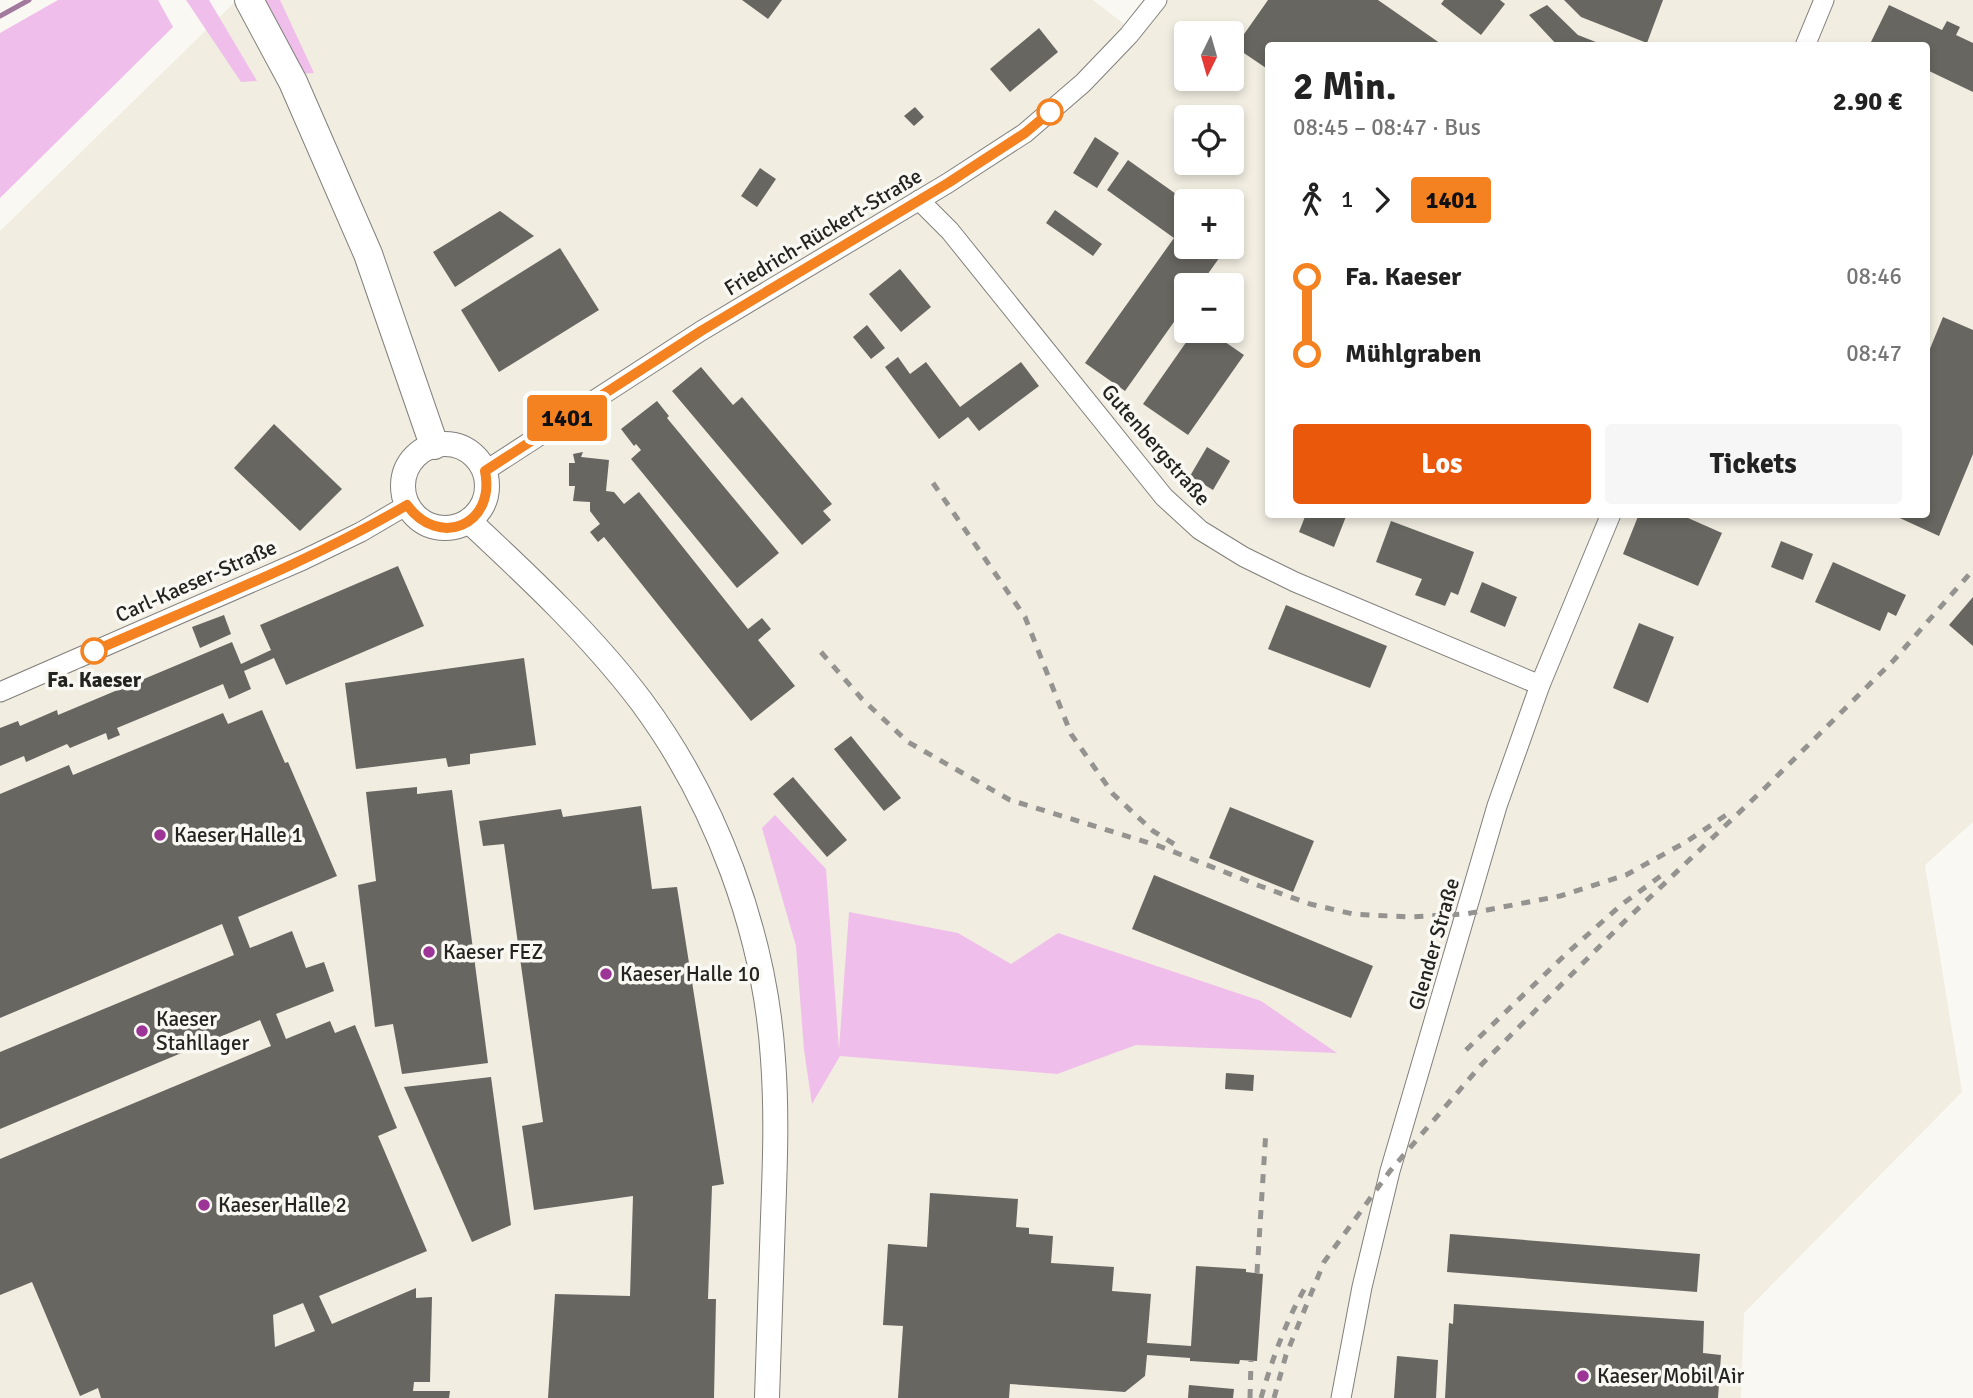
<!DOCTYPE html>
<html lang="de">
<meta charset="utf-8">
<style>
body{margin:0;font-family:Signika,sans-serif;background:#f6f6f6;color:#222;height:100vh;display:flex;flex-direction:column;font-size:26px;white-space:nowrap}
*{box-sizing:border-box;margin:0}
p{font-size:23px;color:#767676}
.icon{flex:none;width:38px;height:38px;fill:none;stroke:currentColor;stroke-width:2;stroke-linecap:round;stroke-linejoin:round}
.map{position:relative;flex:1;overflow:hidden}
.sheet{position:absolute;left:1265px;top:42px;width:665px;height:476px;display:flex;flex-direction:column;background:#fff;border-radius:7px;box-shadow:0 4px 10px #0003}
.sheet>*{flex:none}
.badge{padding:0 14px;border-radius:5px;font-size:24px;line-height:46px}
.needle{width:46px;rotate:185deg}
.controls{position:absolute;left:1174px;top:21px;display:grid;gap:14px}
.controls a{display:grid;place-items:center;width:70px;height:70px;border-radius:7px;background:#fff;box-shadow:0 4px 10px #0003;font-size:35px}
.map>.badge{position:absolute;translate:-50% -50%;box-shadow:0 0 0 4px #fff}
.legs{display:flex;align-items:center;gap:10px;height:77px;padding:0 28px;font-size:23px}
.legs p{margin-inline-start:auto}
.summary{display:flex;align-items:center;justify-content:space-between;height:119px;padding:0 28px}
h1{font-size:38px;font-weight:700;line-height:52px}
.cta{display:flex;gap:14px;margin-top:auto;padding:14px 28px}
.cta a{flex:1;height:80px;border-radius:7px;background:#ea580c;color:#fff;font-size:28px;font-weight:700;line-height:80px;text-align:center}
.cta a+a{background:#f6f6f6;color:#222}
ul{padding:0 28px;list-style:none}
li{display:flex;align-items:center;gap:24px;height:77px;font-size:26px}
li i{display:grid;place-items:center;width:10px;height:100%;margin:0 9px;background:currentColor}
li i::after{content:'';width:18px;height:18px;margin:-9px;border:5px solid;border-radius:50%;background:#fff}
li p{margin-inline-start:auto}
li:first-child i{background:linear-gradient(#0000 50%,currentColor 0)}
li:last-child i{background:linear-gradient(currentColor 50%,#0000 0)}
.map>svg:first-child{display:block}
</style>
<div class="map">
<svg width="1973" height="1398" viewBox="0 0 1973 1398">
<rect width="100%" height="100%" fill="#f9f8f3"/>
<!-- built -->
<path fill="#f1ede1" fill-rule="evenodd" d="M237,0H1093L1133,31L1157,0H1973V822L1925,865L1962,1092L1744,1313L1741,1398H0V231ZM1186,33H1232V79H1186ZM1269,46H1927V514H1269ZM1186,117H1232V163H1186ZM1186,201H1232V247H1186ZM1186,285H1232V331H1186Z"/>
<!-- green -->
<g fill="#f0beea">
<path d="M58,0H158L173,27L0,198V33Z"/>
<path d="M186,0H209L257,81L241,82Z"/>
<path d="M265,0H280L314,73L299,74Z"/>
<path d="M775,815L826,869L839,1049L849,912L958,933L1011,964L1058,933L1261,1001L1337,1053L1136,1045L1057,1074L840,1056L812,1104L804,1050L796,946L762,828Z"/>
</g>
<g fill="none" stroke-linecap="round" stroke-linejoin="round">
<!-- stream -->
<path stroke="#a27a9e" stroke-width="5" d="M0,16L29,0"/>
</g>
<!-- building -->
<g fill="#676661" fill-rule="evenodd">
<path d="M742,0H782L768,19Z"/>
<path d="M1268,0H1378L1444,46H1269V70L1235,47Z"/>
<path d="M1444,0H1500L1505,4L1481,35L1441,4Z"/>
<path d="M1564,0H1663L1647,43L1581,17Z"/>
<path d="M1547,5L1578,35L1606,46H1558L1529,15Z"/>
<path d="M1889,5L1942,30L1947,21L1960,27L1956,35L1973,43V92L1927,70V46H1874L1870,44Z"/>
<path d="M1039,28L1058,52L1010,92L990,69Z"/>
<path d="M915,107L924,117L914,126L904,116Z"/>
<path d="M1095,137L1119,153L1097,188L1073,173Z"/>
<path d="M1128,160L1186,201V247H1227L1200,285H1186V305L1125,391L1085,363L1174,238L1107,190Z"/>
<path d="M760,168L776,179L757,207L741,196Z"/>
<path d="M1055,210L1102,244L1093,256L1046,223Z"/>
<path d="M500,211L534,236L455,287L433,252Z"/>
<path d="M560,248L599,310L499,372L461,310Z"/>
<path d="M900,269L931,307L901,332L869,294Z"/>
<path d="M1943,317L1973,330V454L1939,536L1891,514H1927V356Z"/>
<path d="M867,325L885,348L871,359L853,337Z"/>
<path d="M1194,331H1209L1244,355L1188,435L1143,404Z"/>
<path d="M898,357L910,374L926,362L960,407L1021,362L1039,386L979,431L968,417L939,439L885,367Z"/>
<path d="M701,367L733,405L742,397L832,504L823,511L831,520L802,545L672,391Z"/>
<path d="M657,401L669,416L667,418L779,553L737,588L631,459L641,450L636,444L634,446L621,429Z"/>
<path d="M274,424L342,489L300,531L234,468Z"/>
<path d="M1207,447L1230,461L1213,490L1190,476Z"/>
<path d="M583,452L581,457L609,460L606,491L614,492L624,504L639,492L748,629L762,618L771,629L758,640L795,686L751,721L604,537L598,542L590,532L600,524L590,511V502L573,501L575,486H569V463H575L573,454Z"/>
<path d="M1306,514H1347L1334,547L1299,532Z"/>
<path d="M1639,514H1679L1722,533L1698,586L1623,554Z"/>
<path d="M1391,521L1474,552L1458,595L1451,592L1445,606L1415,595L1422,579L1376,562Z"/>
<path d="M1781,541L1813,554L1803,580L1771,567Z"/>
<path d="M1833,562L1906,595L1896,616L1888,612L1880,631L1815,602Z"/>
<path d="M398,566L424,626L286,685L274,658L244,671L251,689L229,699L223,684L117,728L120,735L108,740L106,733L70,748L67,744L26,762L24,756L0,766V728L18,721L20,726L57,710L58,715L232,642L241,664L271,650L260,625Z"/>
<path d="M1482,582L1517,597L1505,627L1470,612Z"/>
<path d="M1973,597V646L1949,625Z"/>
<path d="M1286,605L1387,646L1370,688L1268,649Z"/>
<path d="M224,615L231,634L200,648L192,627Z"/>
<path d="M1639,623L1674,637L1648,703L1613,688Z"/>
<path d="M524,658L536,745L470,754V764L448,767L446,758L356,769L345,683Z"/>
<path d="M262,710L285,763L288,762L337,876L238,917L250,948L292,931L306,968L324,962L334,991L276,1014L286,1039L330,1021L335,1033L355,1025L397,1128L378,1136L427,1251L319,1296L332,1324L416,1288V1298L432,1297L430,1382H414L413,1391H450L449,1398H101L98,1388L80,1396L32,1282L0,1295V1159L271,1046L260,1020L0,1129V1052L234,955L222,924L0,1018V794L69,765L73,775L223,713L228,724ZM303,1303L315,1331L275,1347L273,1315Z"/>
<path d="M851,736L901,798L884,811L834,749Z"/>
<path d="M793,777L847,840L827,857L773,794Z"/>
<path d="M417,787V794L452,790L488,1063L402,1074L393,1024L375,1027L358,885L376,881L366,792Z"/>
<path d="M641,806L652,889L677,887L724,1184L712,1186L708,1299H716L714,1398H548L555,1294L630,1296L633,1196L534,1210L522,1126L543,1122L504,844L483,846L479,821L561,809L563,817Z"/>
<path d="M1230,807L1314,841L1293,892L1209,858Z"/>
<path d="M1154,875L1373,966L1351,1018L1132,929Z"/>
<path d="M1226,1073L1254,1075L1253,1091L1225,1089Z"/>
<path d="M491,1077L511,1225L472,1242L404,1087Z"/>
<path d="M930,1193L1018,1199L1016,1227L1029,1228V1234L1053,1236L1051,1263L1114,1267L1112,1291L1151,1294L1147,1343L1191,1346L1196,1266L1246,1269V1272L1263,1274L1257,1361L1240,1360L1239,1364L1190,1361V1358L1147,1355L1145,1376L1125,1392L1010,1384L1009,1398H898L903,1326L883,1325L888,1244L927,1247Z"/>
<path d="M1450,1234L1700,1254L1697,1292L1447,1272Z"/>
<path d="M1454,1304L1704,1321L1703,1353L1721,1355L1718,1398H1445L1449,1323L1453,1324Z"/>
<path d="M1397,1356L1438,1360L1436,1398H1394Z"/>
<path d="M1189,1385L1234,1389L1233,1398H1188Z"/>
</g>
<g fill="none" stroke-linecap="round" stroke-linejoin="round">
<!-- minor casing -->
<g stroke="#807f7a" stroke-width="21">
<g id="minor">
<path d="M1805,46L1824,0"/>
<path d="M919,200L950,231L1164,497L1200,530L1244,557L1295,582L1540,685"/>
<path d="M485,471L701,331L948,183L1025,133L1083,83L1129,35L1157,0"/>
<path d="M0,692L303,560L361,532L407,505"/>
<path d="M1341,1398L1362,1287L1390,1171L1497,806L1540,685L1611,514"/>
</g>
</g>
<!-- major casing -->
<g stroke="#807f7a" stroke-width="26">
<g id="major">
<circle cx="445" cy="486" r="42"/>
<path d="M469,521C529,577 591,635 641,701C716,802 765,933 773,1059C777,1112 775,1165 773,1218C771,1278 769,1338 767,1398"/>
</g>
</g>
<!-- highway casing -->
<g stroke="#807f7a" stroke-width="30">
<path id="highway" d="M249,0L293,82L368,254L434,445"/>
</g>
<!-- minor -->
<use href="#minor" stroke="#fff" stroke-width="19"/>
<!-- major -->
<use href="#major" stroke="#fff" stroke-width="24"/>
<!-- highway -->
<use href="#highway" stroke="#fff" stroke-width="28"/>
<!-- rail -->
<g stroke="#949390" stroke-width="5" stroke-dasharray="9 9" stroke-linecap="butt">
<path d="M933,483L1025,617L1071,734L1113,794L1153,831L1174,844"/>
<path d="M821,652L862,699L908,742L1010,800L1159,846L1260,886L1310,904L1353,914L1408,917L1466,914L1560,896L1626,875L1686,842L1729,813"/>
<path d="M1466,1050L1565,955L1621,905L1662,875"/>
<path d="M1257,1273L1266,1130"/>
<path d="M1250,1398L1251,1361"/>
<path d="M1261,1398C1272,1360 1285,1323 1305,1288"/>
<path d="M1274,1398L1286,1355L1324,1262L1390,1171L1482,1064L1625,921L1766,787L1894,660L1973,570"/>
</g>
</g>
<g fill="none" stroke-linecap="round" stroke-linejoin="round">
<!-- line-1 casing -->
<g stroke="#fff" stroke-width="16">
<path id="line-1" d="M94,651C200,604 308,563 407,505C439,549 496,525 485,471L701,331L948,183L1025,133L1050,112"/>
</g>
<!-- line-1 -->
<use href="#line-1" stroke="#f58220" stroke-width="10"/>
</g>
<!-- markers -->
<g fill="#fff" stroke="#f58220" stroke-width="3.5">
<circle cx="1050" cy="112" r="12"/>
<circle cx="94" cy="651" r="12"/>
</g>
<g fill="#9d3597" stroke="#f9f8f3" stroke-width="2.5">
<circle cx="160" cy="835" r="7"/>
<circle cx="429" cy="952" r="7"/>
<circle cx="606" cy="974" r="7"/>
<circle cx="142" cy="1031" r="7"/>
<circle cx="204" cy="1205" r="7"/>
<circle cx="1583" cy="1376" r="7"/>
</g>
<g text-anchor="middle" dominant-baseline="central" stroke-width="7" stroke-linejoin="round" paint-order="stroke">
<!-- street labels -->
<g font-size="21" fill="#232321" stroke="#f9f8f3">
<text transform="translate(823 232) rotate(-31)">Friedrich-Rückert-Straße</text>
<text transform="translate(1156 445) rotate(49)">Gutenbergstraße</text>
<text transform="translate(196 581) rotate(-24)">Carl-Kaeser-Straße</text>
<text transform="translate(1434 944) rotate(-74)">Glender Straße</text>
</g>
<!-- stop labels -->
<g font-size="21" font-weight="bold" fill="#232321" stroke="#f9f8f3">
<text x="94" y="680">Fa. Kaeser</text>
</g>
<!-- poi labels -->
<g font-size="21" fill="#232321" stroke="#f9f8f3" text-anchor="start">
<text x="174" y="835">Kaeser Halle 1</text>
<text x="443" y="952">Kaeser FEZ</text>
<text x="620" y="974">Kaeser Halle 10</text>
<text x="156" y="1019">Kaeser<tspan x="156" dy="24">Stahllager</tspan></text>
<text x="218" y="1205">Kaeser Halle 2</text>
<text x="1597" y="1376">Kaeser Mobil Air</text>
</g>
</g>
</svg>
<div class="controls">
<a><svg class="needle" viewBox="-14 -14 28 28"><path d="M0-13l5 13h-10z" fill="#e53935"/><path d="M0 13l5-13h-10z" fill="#767676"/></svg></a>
<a><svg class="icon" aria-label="locate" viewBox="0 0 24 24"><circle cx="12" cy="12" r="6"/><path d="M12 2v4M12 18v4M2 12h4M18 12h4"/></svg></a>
<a>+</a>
<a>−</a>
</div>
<b class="badge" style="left:567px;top:418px;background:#f58220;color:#111">1401</b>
<section class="sheet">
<div class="summary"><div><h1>2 Min.</h1><p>08:45 – 08:47 · Bus</p></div><b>2.90 €</b></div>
<div class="legs"><svg class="icon" aria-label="walk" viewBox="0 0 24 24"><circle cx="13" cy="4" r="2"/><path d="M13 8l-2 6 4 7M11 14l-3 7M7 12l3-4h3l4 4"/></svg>1<svg class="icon" aria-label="forward" viewBox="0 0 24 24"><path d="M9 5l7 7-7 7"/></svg><b class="badge" style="background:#f58220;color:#111">1401</b></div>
<ul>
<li><i style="color:#f58220"></i><b>Fa. Kaeser</b><p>08:46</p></li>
<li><i style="color:#f58220"></i><b>Mühlgraben</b><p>08:47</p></li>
</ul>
<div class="cta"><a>Los</a><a>Tickets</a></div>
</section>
</div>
